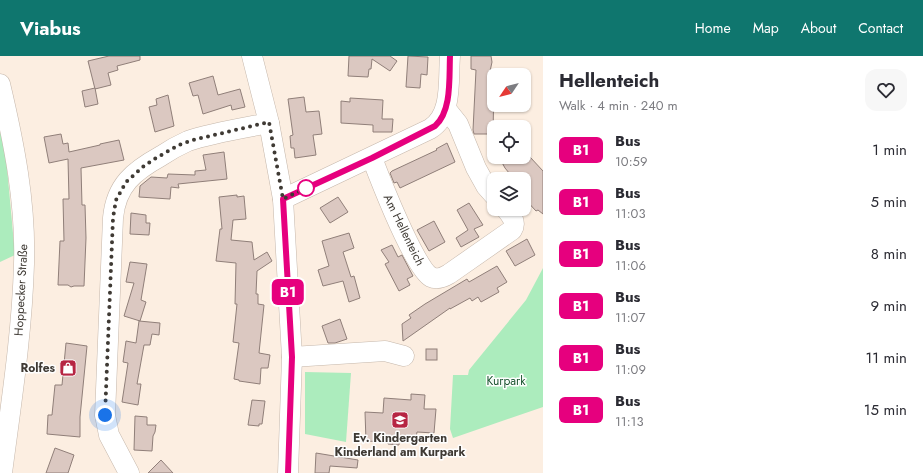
<!DOCTYPE html>
<meta charset="utf-8">
<style>
body{margin:0;font-family:Jost,sans-serif;background:#f7f7f7;color:#2b2b33;height:100vh;display:flex;flex-direction:column;font-size:15px;white-space:nowrap}
*{box-sizing:border-box;margin:0}
p{font-size:13px;color:#7c7c81}
.icon{flex:none;width:22px;height:22px;fill:none;stroke:currentColor;stroke-width:2;stroke-linecap:round;stroke-linejoin:round}
.map{position:relative;flex:1;overflow:hidden}
.details{display:flex;flex-direction:column;background:#fff;width:380px}
.details>*{flex:none}
.badge{padding:0 8px;border-radius:6px;font-size:14px;line-height:26px}
.needle{width:26px;rotate:235deg}
.tools{position:absolute;left:487px;top:12px;display:grid;gap:8px}
.tools a{display:grid;place-items:center;width:44px;height:44px;border-radius:8px;background:#fff;box-shadow:0 1px 3px #0004;font-size:20px}
.you{position:absolute;width:20px;height:20px;margin:-10px;border:3px solid #fff;border-radius:50%;background:#1a73e8;box-shadow:0 0 0 6px #1a73e833}
.map>.badge{position:absolute;translate:-50% -50%;box-shadow:0 0 0 2px #fff}
.round{display:grid;place-items:center;flex:none;width:42px;height:42px;border-radius:12px;background:#f7f7f7}
.headline{display:flex;align-items:center;justify-content:space-between;height:68px;padding:0 16px}
h1{font-size:19px;font-weight:700;line-height:30px}
ul{padding:0;list-style:none}
li{display:flex;align-items:center;gap:12px;height:52px;padding:0 16px}
li div{flex:1}
li b{display:block;font-size:15px}
li em{font-style:normal}
li .badge{min-width:44px;font-weight:700;text-align:center}
header{display:flex;align-items:center;gap:24px;box-sizing:border-box;height:56px;padding:0 20px;background:#0f766e;color:#fff}
header strong{font-size:19px}
nav{display:flex;gap:22px;margin-inline-start:auto;font-size:14px}
main{display:flex;flex:1;min-height:0}
.map>svg:first-child{display:block}
</style>
<header>
<strong>Viabus</strong>
<nav><a>Home</a><a>Map</a><a>About</a><a>Contact</a></nav>
</header>
<main>
<div class="map">
<svg width="543" height="417" viewBox="0 0 543 417">
<rect width="100%" height="100%" fill="#fceee1"/>
<!-- green -->
<g fill="#acecbd">
<path d="M0,62L4,79L15,199L0,206Z"/>
<path d="M543,212V351L453,382L450,373L453,319H468L469,314L526,244Z"/>
<path d="M305,316L351,317L346,386L305,378Z"/>
</g>
<!-- building -->
<g fill="#dbc8c1" stroke="#907f79">
<path d="M109,0H140V4L117,10L118,14L108,17L111,29L95,33L88,5Z"/>
<path d="M349,0H390L397,5L390,15L372,3L371,13H369L368,21L348,20Z"/>
<path d="M408,0L428,1L427,19L421,18L420,32L406,31Z"/>
<path d="M471,0H491L492,6L488,25L494,26L493,78H474L473,74L476,14L471,13Z"/>
<path d="M213,20L218,39L240,33L245,51L232,54L231,49L203,58L198,39L193,40L189,27Z"/>
<path d="M95,32L98,48L85,51L82,35Z"/>
<path d="M168,39L174,70L155,76L149,51L157,49L156,43Z"/>
<path d="M304,41L306,56L319,55L322,78L313,79L316,99L295,102L294,92H291L290,80L293,79L288,43Z"/>
<path d="M350,42L383,44L382,63H393L392,76H373V69L341,67V45L350,46Z"/>
<path d="M61,78L63,88L68,87L69,96L100,89V88L119,84L124,104L81,112L82,149H85L86,182L84,230H74L71,231L68,229H58L60,185H64L63,143H69L68,103L49,107L44,81Z"/>
<path d="M447,87L455,106L400,132L397,126L394,127L390,117L392,115L437,94L436,93Z"/>
<path d="M224,96L227,123L178,128L179,132L171,131L170,143L139,141L140,130L151,121L167,122L168,118L195,119V115L206,114L203,99Z"/>
<path d="M499,101H530L543,115V158L538,154L536,155L524,142V123H514L505,112Z"/>
<path d="M237,139V141L244,140L246,163L233,164L231,184L252,186L254,204L267,196L272,205L257,215L256,238H258V248L264,249L259,297L270,299L268,312H261L260,328L239,325V324L234,323L239,287L233,286L237,248H235L236,207L216,205L220,173H222L219,141Z"/>
<path d="M338,141L348,156L330,167L320,152Z"/>
<path d="M469,147L483,169L474,173L479,181L461,191L456,182L468,174L457,154Z"/>
<path d="M131,157L146,159V167H150L149,179L130,178Z"/>
<path d="M434,165L445,186L429,195L417,174Z"/>
<path d="M349,177L354,192L343,196L351,221L354,220L360,242L349,246L343,225L323,230L318,214L329,210L322,185Z"/>
<path d="M527,183L535,199L515,210L506,195Z"/>
<path d="M392,189L398,201L402,199L413,220L407,223L410,229L399,235L385,208L389,206L381,194Z"/>
<path d="M130,206L147,208L141,244L146,246L140,265L124,260L134,227L126,226Z"/>
<path d="M497,210L507,226L497,232L499,236L481,246L478,241L472,245L470,242L450,253V252L403,285L402,268L411,262L409,259L425,248L467,223L469,226Z"/>
<path d="M340,263L347,283L335,287H328L322,270Z"/>
<path d="M139,265L160,267L159,279L152,278L150,289H144L137,328H141L138,349L122,346L128,307L123,306L126,285L136,287Z"/>
<path d="M66,287L87,290L80,361V381L47,378L48,359H52L55,329H62Z"/>
<rect x="426" y="293" width="11" height="11"/>
<path d="M411,338L425,339L424,353H436L434,377L417,376L416,382L399,381V389L388,388V386L366,385L365,356L383,357L384,342L411,344Z"/>
<path d="M252,344L265,345L262,368H259V370L248,369Z"/>
<path d="M135,360L147,361V369H156L155,376L153,380L152,395L134,394Z"/>
<path d="M55,392L74,399L68,417H46Z"/>
<path d="M316,397L358,404L357,412L330,410L329,417H315Z"/>
<path d="M161,404L173,417H148Z"/>
</g>
<g fill="none" stroke-linecap="round" stroke-linejoin="round">
<!-- minor casing -->
<g stroke="#c5b7ab" stroke-width="21">
<g id="minor">
<path d="M252,0L269,67L283,143L292,301L288,417"/>
<path d="M0,28C14,87 26,147 24,208C22,278 11,348 2,417"/>
<path d="M446,53L458,68L476,112L486,130L494,139"/>
<path d="M372,102C380,123 415,213 431,221C437,224 444,221 449,218L512,174C517,166 511,159 506,153"/>
<path d="M283,143L430,73C453,59 448,24 450,0"/>
<path d="M292,301L385,295L404,300"/>
<path d="M129,417L109,379L105,359L113,162C116,129 134,115 161,100C170,94 179,89 188,85C212,77 244,72 269,67"/>
</g>
</g>
<!-- minor -->
<use href="#minor" stroke="#fff" stroke-width="20"/>
</g>
<g fill="none" stroke-linecap="round" stroke-linejoin="round">
<!-- line casing -->
<g stroke="#fff" stroke-width="9">
<path id="line" d="M288,417L292,301L283,143L372,102L435,70C452,55 449,22 450,0"/>
</g>
<!-- line -->
<use href="#line" stroke="#e6007e" stroke-width="6"/>
<!-- walk -->
<path stroke="#3f3a34" stroke-width="4" stroke-dasharray="0 7.2" d="M105,359L113,162L116,144L126,126L144,110L156,102L179,89L193,84L269,66L283,143L306,132"/>
</g>
<!-- icons -->
<defs>
<g id="shop-square" transform="scale(0.9)"><rect x="-9" y="-9" width="18" height="18" rx="4" fill="#b62543" stroke="#fefefe"/><path d="M-5-2.5h2.3a2.7 3.5 0 0 1 5.4 0H5L5.5 6h-11ZM-1.5-2.5h3a1.5 2.3 0 0 0-3 0Z" fill="#fff"/></g>
<g id="school-square" transform="scale(0.9)"><rect x="-9" y="-9" width="18" height="18" rx="4" fill="#b62543" stroke="#fefefe"/><path d="M0-5L7-2L0 1L-7-2ZM-4 1L0 2.5L4 1V4Q0 6-4 4Z" fill="#fff"/></g>
</defs>
<g fill-rule="evenodd">
<use href="#shop-square" x="68" y="312"/>
<use href="#school-square" x="400" y="364"/>
</g>
<!-- markers -->
<circle fill="#fff" stroke="#e6007e" stroke-width="2" cx="306" cy="132" r="8"/>
<g text-anchor="middle" dominant-baseline="central" stroke-width="3" stroke-linejoin="round" paint-order="stroke">
<!-- street labels -->
<g font-size="12" fill="#3f3a34" stroke="#fefefe">
<text transform="translate(404 174) rotate(64)">Am Hellenteich</text>
<text transform="translate(21 234) rotate(-87)">Hoppecker Straße</text>
</g>
<!-- poi labels -->
<g font-size="12" font-weight="bold" fill="#3f3a34" stroke="#fefefe" text-anchor="end">
<text x="55" y="312">Rolfes</text>
<text x="400" y="382" text-anchor="middle">Ev. Kindergarten<tspan x="400" dy="14">Kinderland am Kurpark</tspan></text>
</g>
<!-- park labels -->
<g font-size="12" fill="#17522d" stroke="#fefefe">
<text x="506" y="325">Kurpark</text>
</g>
</g>
</svg>
<div class="tools">
<a><svg class="needle" viewBox="-14 -14 28 28"><path d="M0-13l5 13h-10z" fill="#e53935"/><path d="M0 13l5-13h-10z" fill="#7c7c81"/></svg></a>
<a><svg class="icon" aria-label="locate" viewBox="0 0 24 24"><circle cx="12" cy="12" r="6"/><path d="M12 2v4M12 18v4M2 12h4M18 12h4"/></svg></a>
<a><svg class="icon" aria-label="layers" viewBox="0 0 24 24"><path d="M12 4l9 5-9 5-9-5zM3 14l9 5 9-5"/></svg></a>
</div>
<div class="you" style="left:105px;top:359px"></div>
<b class="badge" style="left:288px;top:236px;background:#e6007e;color:#fff">B1</b>
</div>
<section class="details">
<div class="headline"><div><h1>Hellenteich</h1><p>Walk · 4 min · 240 m</p></div><a class="round"><svg class="icon" aria-label="heart" viewBox="0 0 24 24"><path d="M12 20l-8-8c-3-5 5-10 8-4 3-6 11-1 8 4z"/></svg></a></div>
<ul>
<li><span class="badge" style="background:#e6007e;color:#fff">B1</span><div><b>Bus</b><p>10:59</p></div><em>1 min</em></li>
<li><span class="badge" style="background:#e6007e;color:#fff">B1</span><div><b>Bus</b><p>11:03</p></div><em>5 min</em></li>
<li><span class="badge" style="background:#e6007e;color:#fff">B1</span><div><b>Bus</b><p>11:06</p></div><em>8 min</em></li>
<li><span class="badge" style="background:#e6007e;color:#fff">B1</span><div><b>Bus</b><p>11:07</p></div><em>9 min</em></li>
<li><span class="badge" style="background:#e6007e;color:#fff">B1</span><div><b>Bus</b><p>11:09</p></div><em>11 min</em></li>
<li><span class="badge" style="background:#e6007e;color:#fff">B1</span><div><b>Bus</b><p>11:13</p></div><em>15 min</em></li>
</ul>
</section>
</main>
